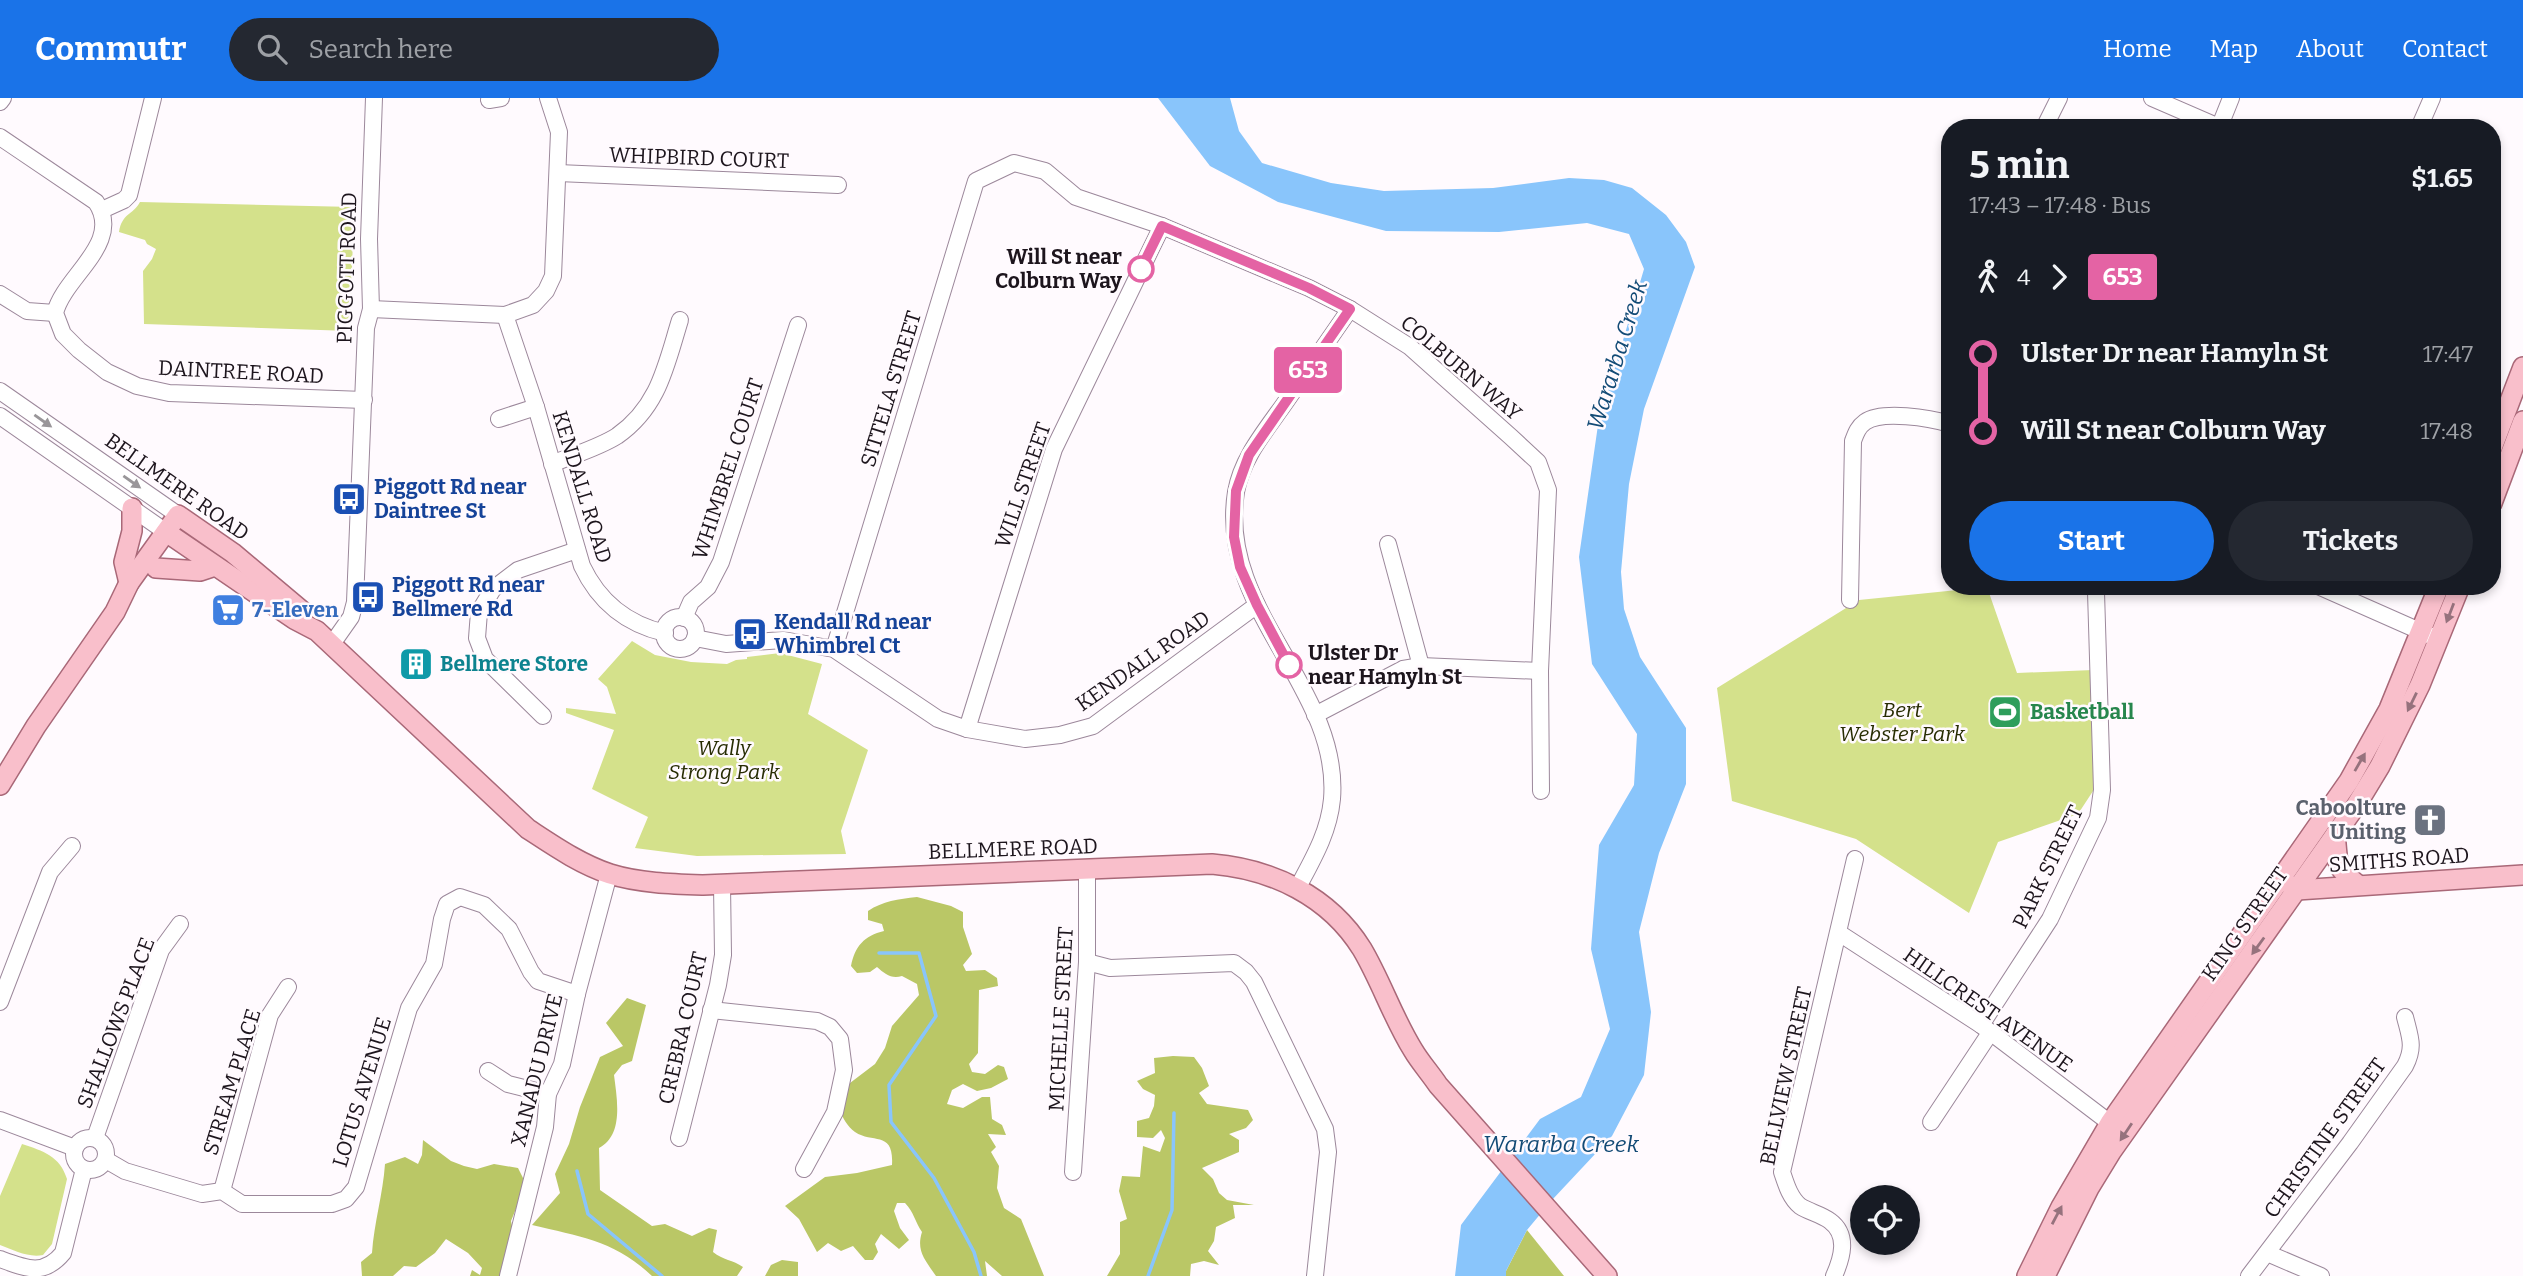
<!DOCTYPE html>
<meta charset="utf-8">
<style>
body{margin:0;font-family:Bitter,serif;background:#242831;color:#f1f3f6;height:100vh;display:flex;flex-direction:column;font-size:26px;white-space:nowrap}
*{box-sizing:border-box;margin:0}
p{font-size:23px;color:#9ea1a6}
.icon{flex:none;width:38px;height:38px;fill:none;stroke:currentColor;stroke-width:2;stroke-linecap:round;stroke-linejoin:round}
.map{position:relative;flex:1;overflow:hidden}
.details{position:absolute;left:1941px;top:21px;width:560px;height:476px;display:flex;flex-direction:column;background:#171b24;border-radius:28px;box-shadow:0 4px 10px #0003}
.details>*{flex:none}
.badge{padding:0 14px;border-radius:5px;font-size:24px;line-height:46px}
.buttons{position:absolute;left:1850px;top:1087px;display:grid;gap:14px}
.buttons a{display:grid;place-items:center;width:70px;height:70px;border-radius:50%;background:#171b24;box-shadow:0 4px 10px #0003;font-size:35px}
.map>.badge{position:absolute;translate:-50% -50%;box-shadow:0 0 0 4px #fff}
.legs{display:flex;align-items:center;gap:10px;height:77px;padding:0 28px;font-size:23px}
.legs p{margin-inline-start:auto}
.overview{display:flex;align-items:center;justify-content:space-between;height:119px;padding:0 28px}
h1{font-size:38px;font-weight:700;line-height:52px}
.cta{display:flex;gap:14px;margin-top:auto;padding:14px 28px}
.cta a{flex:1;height:80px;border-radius:42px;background:#1a73e8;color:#fff;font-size:28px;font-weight:700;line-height:80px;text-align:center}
.cta a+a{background:#242831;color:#f1f3f6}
ul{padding:0 28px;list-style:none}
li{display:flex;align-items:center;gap:24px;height:77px;font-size:26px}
li i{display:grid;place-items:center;width:10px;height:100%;margin:0 9px;background:currentColor}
li i::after{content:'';width:18px;height:18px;margin:-9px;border:5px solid;border-radius:50%;background:#171b24}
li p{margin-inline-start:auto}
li:first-child i{background:linear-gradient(#0000 50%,currentColor 0)}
li:last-child i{background:linear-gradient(currentColor 50%,#0000 0)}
header{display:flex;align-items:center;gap:42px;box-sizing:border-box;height:98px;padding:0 35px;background:#1a73e8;color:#fff}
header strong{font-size:33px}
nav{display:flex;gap:38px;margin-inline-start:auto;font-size:24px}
.search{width:490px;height:63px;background:#242831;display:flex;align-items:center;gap:18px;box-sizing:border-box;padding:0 24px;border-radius:38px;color:#9ea1a6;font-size:26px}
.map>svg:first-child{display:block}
</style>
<header>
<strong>Commutr</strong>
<div class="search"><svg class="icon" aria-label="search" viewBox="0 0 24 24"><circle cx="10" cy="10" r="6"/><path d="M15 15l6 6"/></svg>Search here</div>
<nav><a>Home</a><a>Map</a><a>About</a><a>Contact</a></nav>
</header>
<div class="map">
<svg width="2523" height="1178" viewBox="0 0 2523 1178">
<rect width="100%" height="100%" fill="#fffafe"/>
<!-- green -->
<g fill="#d4e18b">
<path d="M140,104L354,109L350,233L144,226L143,173L152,161L156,151L147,146L145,142L119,134C122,115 133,117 140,104Z"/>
<path d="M1987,489L2017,575L2093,572L2095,690L2078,716L1998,744L1969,815L1856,741L1732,703L1717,590L1859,502Z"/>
<path d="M632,543L655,557L691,564L727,566L736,562L747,561V559L780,555L822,566L808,616L868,652L841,733L846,756L697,758L635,750L648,719L592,691L614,632L566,615V610L616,616L607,589L598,581Z"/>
<path d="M22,1046C43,1053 60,1058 67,1081L52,1146L43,1157C28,1160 14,1152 0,1147V1098Z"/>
</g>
<!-- forest -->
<g fill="#bac766">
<path d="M917,799L951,808L963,814V829L972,856L963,867L966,873L985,872L997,880L998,888L979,892L978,955L969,966L972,974L985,976L998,967L1004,969L1008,981L991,990L977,993L963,986L952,992L947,1006L963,1010L982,999H990L992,1021L1002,1027L1006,1037L988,1036L996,1049L991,1054L999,1068L997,1090L1004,1110L1021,1121L1044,1178H1002L985,1163L987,1178H936C925,1162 916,1153 922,1134C915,1124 914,1114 905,1105H897L894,1113L900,1130L909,1142L899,1151L881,1136L875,1146L878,1154L873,1162H865L853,1148L841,1153L828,1145L817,1154L799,1121L785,1108L825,1079L857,1075L892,1067C894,1032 873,1046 855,1034C847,1028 843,1020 839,1011L850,985L875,966L885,950L892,928L919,897L917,886L902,878C891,881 885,876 877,869L870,874L857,875L851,868C855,848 864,838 884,833L882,826L868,822V813C883,803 898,801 917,799Z"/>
<path d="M627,900L646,907L632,963L622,967L614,977C617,1001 624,1037 599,1050L600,1092L652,1128L665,1126L692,1138L709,1130L717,1132L713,1154C723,1162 733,1162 743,1169L737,1178H652C614,1142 581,1139 532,1127L560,1095L555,1076L569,1046L580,1009L600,959L623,948L606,925Z"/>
<path d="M1173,958L1194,959L1202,970L1209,988L1199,995L1207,1006L1248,1012L1253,1022L1246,1030L1229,1036L1239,1042V1054L1202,1070L1213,1081L1219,1095L1227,1102L1254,1107H1233L1235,1120L1216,1129L1214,1143L1208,1153L1219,1167L1204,1163L1191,1166L1190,1178H1107L1120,1156V1124L1127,1121L1119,1093L1122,1078L1140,1079L1143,1048L1160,1054L1165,1040L1161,1032L1153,1040L1137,1039V1023L1149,1020L1154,1008L1155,997L1143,991L1137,983L1155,975L1154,960Z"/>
<path d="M423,1042L451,1063L464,1068L477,1071L494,1066L518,1070L526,1086L511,1123L515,1143L503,1178H470L472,1172L480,1177L482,1170L468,1155L446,1141L435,1155L416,1169L404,1168L393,1178H362L361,1164L372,1155C374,1125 383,1096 385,1066L405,1059L418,1066L422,1057Z"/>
<path d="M1527,1132L1564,1178H1506V1173Z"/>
<path d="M782,1162L798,1164V1178H765L771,1167Z"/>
</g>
<!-- water -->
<path fill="#89c5fb" d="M1158,0H1230L1239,33L1262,65L1331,85L1384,93L1493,90L1569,80L1604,82L1632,90L1666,117L1686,144L1695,169L1644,311L1629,386L1621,474L1624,511L1640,559L1686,630V686L1659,755L1639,834L1651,914L1644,977L1612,1038L1552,1102L1527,1132L1506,1173V1178H1455L1461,1127L1540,1021L1581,999L1610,931L1591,851L1599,747L1634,687L1637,636L1592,566L1579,459L1598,327L1644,171L1629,136L1587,125L1499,134L1386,133L1278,104L1210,68Z"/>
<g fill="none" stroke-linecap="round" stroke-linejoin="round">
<!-- stream -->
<g stroke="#89c5fb" stroke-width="3.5">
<path d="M879,855H919L936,918L889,987L891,1024L934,1080L974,1154L981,1178"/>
<path d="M577,1073L588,1116L662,1178"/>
<path d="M1148,1178L1172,1112L1174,1015"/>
</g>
<!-- minor casing -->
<g stroke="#9c889b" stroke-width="18">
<g id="minor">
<path d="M2152,0L2219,29"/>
<path d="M489,2L501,0"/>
<path d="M0,4L3,0"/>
<path d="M2044,30L2059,0"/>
<path d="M2219,30L2231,0"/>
<path d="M2419,30L2432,0"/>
<path d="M0,39L96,104C124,145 64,178 55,215L63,236L79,252L107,274L137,288L169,295L364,302"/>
<path d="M558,75L838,87"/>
<path d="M102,112L124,102L129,97L153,0"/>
<path d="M0,196L27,213L55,215"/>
<path d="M371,211L505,217L533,207L546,193L553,178L559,34L548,0"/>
<path d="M505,217L536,309L582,468C599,504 626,526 665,535"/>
<path d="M0,293L178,417"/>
<path d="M0,318L166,434"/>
<path d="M499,321L536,309"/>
<path d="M552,366C573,357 598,350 617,338C659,309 666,267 680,222"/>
<path d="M1388,446L1421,568"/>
<path d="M2318,488L2431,538"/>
<path d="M1850,502L1853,343C1856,335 1858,329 1865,324C1882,312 1930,320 1950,326"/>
<circle cx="680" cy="535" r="16"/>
<path d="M684,520L691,504L708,489L721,464L798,227"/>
<path d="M695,540L726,546L783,542L834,551L938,621L967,631L1025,641L1060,637L1093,628L1257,507"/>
<path d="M332,546L351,519L355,504L366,230L371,211L369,141L374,0"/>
<path d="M834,551L976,83L1014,65L1045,73L1076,99L1162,128L1309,190L1350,211L1410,249L1511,339L1538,364L1548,392L1540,573L1541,693"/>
<path d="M1315,617L1403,571L1421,568L1540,573"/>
<path d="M543,618L485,561L477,540L479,514L493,491L518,472L577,452"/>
<path d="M967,631L1054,351L1162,128"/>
<path d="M1298,789C1313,761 1329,734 1332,701C1341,590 1217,512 1236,394C1242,359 1267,331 1287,302C1308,272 1329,241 1350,211"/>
<path d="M1839,835L1981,927L2110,1025"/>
<path d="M1087,864L1110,870L1234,865L1246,874L1254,884L1325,1031L1328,1054L1315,1178"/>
<path d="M0,904L50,774L72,748"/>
<path d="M711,912L817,923L830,929L840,941L844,972L835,1014L804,1071"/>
<path d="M1981,927L2050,821L2098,720L2102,692L2096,494L2098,488"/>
<path d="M488,973L508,986L548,996"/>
<path d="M0,1022L75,1050"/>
<path d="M1931,1024L1990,935"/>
<circle cx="90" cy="1056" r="16"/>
<path d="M95,1040L161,852L180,826"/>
<path d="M679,1040L718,887L723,857L722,787"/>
<path d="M106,1062L125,1073L202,1096L222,1093L242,1106H332L346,1101L356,1089L409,910L434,866L442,821L447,806L460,799L484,807L509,831L531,874L538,883L577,896"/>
<path d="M1073,1074L1087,864V771"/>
<path d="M222,1093L270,917L288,889"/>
<path d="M2267,1155L2321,1178"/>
<path d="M0,1161C27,1171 44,1178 63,1155L84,1071"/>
<path d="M508,1178L545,1029L548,996L562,966L577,896L609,776"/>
<path d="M1834,1178C1842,1160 1849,1137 1830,1123C1821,1116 1809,1114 1800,1108C1790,1100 1786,1086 1782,1074L1855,761"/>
<path d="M2249,1178L2350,1045L2405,968C2415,949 2410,939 2405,919"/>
</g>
</g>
<!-- major casing -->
<g stroke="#a96878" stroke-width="22">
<g id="major">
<path d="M2492,350L2523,269"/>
<path d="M2492,405L2523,323"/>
<path d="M166,434L294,521L317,533L528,731C554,748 580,766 610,776C639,785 672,786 703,787L1212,766C1272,771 1329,798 1362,851C1381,883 1393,920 1413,952C1420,964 1430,975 1438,987L1607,1178"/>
<path d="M156,470L200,473L215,468"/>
<path d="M129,485L124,464L132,433V410"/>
<path d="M0,687L36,628L115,514L129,485L178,417L233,455L302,513"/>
<path d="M2335,737C2339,767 2333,767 2358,787"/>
<path d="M2291,788L2297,792L2523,777"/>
<path d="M2027,1178L2061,1109L2110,1025L2349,683L2389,611L2439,488"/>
<path d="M2045,1178L2089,1090L2111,1054L2357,706L2380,668L2420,587L2460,488"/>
</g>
</g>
<!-- minor -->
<use href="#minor" stroke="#fff" stroke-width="16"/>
<!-- major -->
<use href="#major" stroke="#f9bfcb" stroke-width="19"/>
</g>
<!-- one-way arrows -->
<defs><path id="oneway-solid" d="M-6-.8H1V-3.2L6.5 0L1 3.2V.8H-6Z" transform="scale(1.75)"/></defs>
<g fill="#999699">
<use href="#oneway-solid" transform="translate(43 323) rotate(35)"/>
<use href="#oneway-solid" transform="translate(132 384) rotate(35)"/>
</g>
<g fill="#96727d">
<use href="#oneway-solid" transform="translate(2450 515) rotate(111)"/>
<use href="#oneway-solid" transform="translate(2412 604) rotate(116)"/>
<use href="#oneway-solid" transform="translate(2360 664) rotate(-60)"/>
<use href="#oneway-solid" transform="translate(2258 848) rotate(126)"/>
<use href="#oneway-solid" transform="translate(2126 1034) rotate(124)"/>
<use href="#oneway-solid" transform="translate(2057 1117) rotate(-62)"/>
</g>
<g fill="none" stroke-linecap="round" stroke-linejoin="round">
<!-- line-1 casing -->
<g stroke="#fff" stroke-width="16">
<path id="line-1" d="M1141,171L1162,128L1309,190L1350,211L1249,357L1236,393L1234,439L1240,469L1257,507L1289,567"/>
</g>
<!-- line-1 -->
<use href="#line-1" stroke="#e463a4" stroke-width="10"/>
</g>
<!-- icons -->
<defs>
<g id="bus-square" transform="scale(1.75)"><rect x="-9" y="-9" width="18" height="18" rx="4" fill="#1a4fb4" stroke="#fffafe"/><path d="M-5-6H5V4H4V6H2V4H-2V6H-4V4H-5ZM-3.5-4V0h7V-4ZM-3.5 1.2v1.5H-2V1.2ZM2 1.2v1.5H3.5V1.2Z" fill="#fff"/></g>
<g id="supermarket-square" transform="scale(1.75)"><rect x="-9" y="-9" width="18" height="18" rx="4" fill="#3f7fe0" stroke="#fffafe"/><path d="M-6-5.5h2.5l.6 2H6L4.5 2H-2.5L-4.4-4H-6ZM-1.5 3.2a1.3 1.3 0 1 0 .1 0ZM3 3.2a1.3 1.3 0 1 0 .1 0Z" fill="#fff"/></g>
<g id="building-square" transform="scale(1.75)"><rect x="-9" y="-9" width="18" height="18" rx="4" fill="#0f9aa8" stroke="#fffafe"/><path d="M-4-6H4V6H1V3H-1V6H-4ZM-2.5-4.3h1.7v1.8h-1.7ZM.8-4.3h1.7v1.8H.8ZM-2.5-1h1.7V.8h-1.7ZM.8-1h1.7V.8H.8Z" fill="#fff"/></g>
<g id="stadium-square" transform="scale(1.75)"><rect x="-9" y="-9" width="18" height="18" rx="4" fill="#2e9e5b" stroke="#fffafe"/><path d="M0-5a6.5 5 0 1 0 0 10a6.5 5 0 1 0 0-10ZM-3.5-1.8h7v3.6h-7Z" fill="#fff"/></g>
<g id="church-square" transform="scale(1.75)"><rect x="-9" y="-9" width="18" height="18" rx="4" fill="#6b7280" stroke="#fffafe"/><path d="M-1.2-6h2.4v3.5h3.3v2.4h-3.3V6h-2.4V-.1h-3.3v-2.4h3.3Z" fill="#fff"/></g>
</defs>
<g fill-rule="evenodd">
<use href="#bus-square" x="349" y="401"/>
<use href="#bus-square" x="368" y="499"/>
<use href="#supermarket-square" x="228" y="512"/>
<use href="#bus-square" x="750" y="536"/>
<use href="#building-square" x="416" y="566"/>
<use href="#stadium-square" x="2005" y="614"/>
<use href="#church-square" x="2430" y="722"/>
</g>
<!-- markers -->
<g fill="#fff" stroke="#e463a4" stroke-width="3.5">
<circle cx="1141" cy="171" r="12"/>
<circle cx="1289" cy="567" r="12"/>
</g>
<g text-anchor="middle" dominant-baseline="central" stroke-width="5" stroke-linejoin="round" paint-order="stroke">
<!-- street labels -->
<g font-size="21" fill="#1d151d" stroke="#fffafe">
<text transform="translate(699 60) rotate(2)">WHIPBIRD COURT</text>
<text transform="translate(347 170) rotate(-88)">PIGGOTT ROAD</text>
<text transform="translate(1461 270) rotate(40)">COLBURN WAY</text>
<text transform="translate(241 274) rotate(3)">DAINTREE ROAD</text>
<text transform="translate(891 291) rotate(-73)">SITTELA STREET</text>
<text transform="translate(728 371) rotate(-72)">WHIMBREL COURT</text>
<text transform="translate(1023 387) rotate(-71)">WILL STREET</text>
<text transform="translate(177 389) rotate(35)">BELLMERE ROAD</text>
<text transform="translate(582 389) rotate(73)">KENDALL ROAD</text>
<text transform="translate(1143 563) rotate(-35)">KENDALL ROAD</text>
<text transform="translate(1013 751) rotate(-2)">BELLMERE ROAD</text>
<text transform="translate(2399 762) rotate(-4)">SMITHS ROAD</text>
<text transform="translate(2048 769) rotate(-64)">PARK STREET</text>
<text transform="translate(2245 826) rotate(-55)">KING STREET</text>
<text transform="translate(1988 912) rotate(35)">HILLCREST AVENUE</text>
<text transform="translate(1061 921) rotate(-87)">MICHELLE STREET</text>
<text transform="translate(116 925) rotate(-69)">SHALLOWS PLACE</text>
<text transform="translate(683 930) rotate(-77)">CREBRA COURT</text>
<text transform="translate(537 972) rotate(-76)">XANADU DRIVE</text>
<text transform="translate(1786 978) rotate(-78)">BELLVIEW STREET</text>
<text transform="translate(232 984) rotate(-73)">STREAM PLACE</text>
<text transform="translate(362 994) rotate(-73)">LOTUS AVENUE</text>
<text transform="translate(2325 1040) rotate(-54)">CHRISTINE STREET</text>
</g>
<!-- stop labels -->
<g font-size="21" font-weight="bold" fill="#1d151d" stroke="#fffafe" text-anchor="end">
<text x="1122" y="159">Will St near<tspan x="1122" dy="24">Colburn Way</tspan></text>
<text x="1308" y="555" text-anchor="start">Ulster Dr<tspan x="1308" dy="24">near Hamyln St</tspan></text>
</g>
<!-- transit labels -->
<g font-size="21" font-weight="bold" fill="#164399" stroke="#fffafe" text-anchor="start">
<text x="374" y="389">Piggott Rd near<tspan x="374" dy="24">Daintree St</tspan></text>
<text x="392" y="487">Piggott Rd near<tspan x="392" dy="24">Bellmere Rd</tspan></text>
<text x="774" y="524">Kendall Rd near<tspan x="774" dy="24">Whimbrel Ct</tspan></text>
</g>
<!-- shop labels -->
<g font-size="21" font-weight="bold" fill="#366cbe" stroke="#fffafe" text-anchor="start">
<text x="252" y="512">7-Eleven</text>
</g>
<!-- culture labels -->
<g font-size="21" font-weight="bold" fill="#0d838f" stroke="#fffafe" text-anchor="start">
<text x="440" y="566">Bellmere Store</text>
</g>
<!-- park labels -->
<g font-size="21" font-style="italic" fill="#282d03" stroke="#fffafe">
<text x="1902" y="612">Bert<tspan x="1902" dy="24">Webster Park</tspan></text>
<text x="724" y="650">Wally<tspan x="724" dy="24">Strong Park</tspan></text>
</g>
<!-- leisure labels -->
<g font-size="21" font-weight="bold" fill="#27864d" stroke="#fffafe" text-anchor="start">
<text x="2030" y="614">Basketball</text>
</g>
<!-- worship labels -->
<g font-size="21" font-weight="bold" fill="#5b616d" stroke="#fffafe" text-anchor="end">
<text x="2406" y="710">Caboolture<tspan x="2406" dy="24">Uniting</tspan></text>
</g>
<!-- water labels -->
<g font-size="23" font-style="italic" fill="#134b76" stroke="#fffafe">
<text transform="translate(1617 257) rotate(-73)">Wararba Creek</text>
<text x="1561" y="1046">Wararba Creek</text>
</g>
</g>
</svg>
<div class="buttons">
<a><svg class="icon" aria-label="locate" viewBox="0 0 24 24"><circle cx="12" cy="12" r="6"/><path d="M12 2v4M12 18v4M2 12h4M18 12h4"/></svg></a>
</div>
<b class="badge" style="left:1308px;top:272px;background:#e463a4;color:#fff">653</b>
<section class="details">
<div class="overview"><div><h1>5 min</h1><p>17:43 – 17:48 · Bus</p></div><b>$1.65</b></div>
<div class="legs"><svg class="icon" aria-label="walk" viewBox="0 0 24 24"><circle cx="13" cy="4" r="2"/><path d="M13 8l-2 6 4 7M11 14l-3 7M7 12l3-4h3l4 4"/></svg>4<svg class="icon" aria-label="forward" viewBox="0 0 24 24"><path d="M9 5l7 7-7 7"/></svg><b class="badge" style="background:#e463a4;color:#fff">653</b></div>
<ul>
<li><i style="color:#e463a4"></i><b>Ulster Dr near Hamyln St</b><p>17:47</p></li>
<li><i style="color:#e463a4"></i><b>Will St near Colburn Way</b><p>17:48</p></li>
</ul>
<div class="cta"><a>Start</a><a>Tickets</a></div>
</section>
</div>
